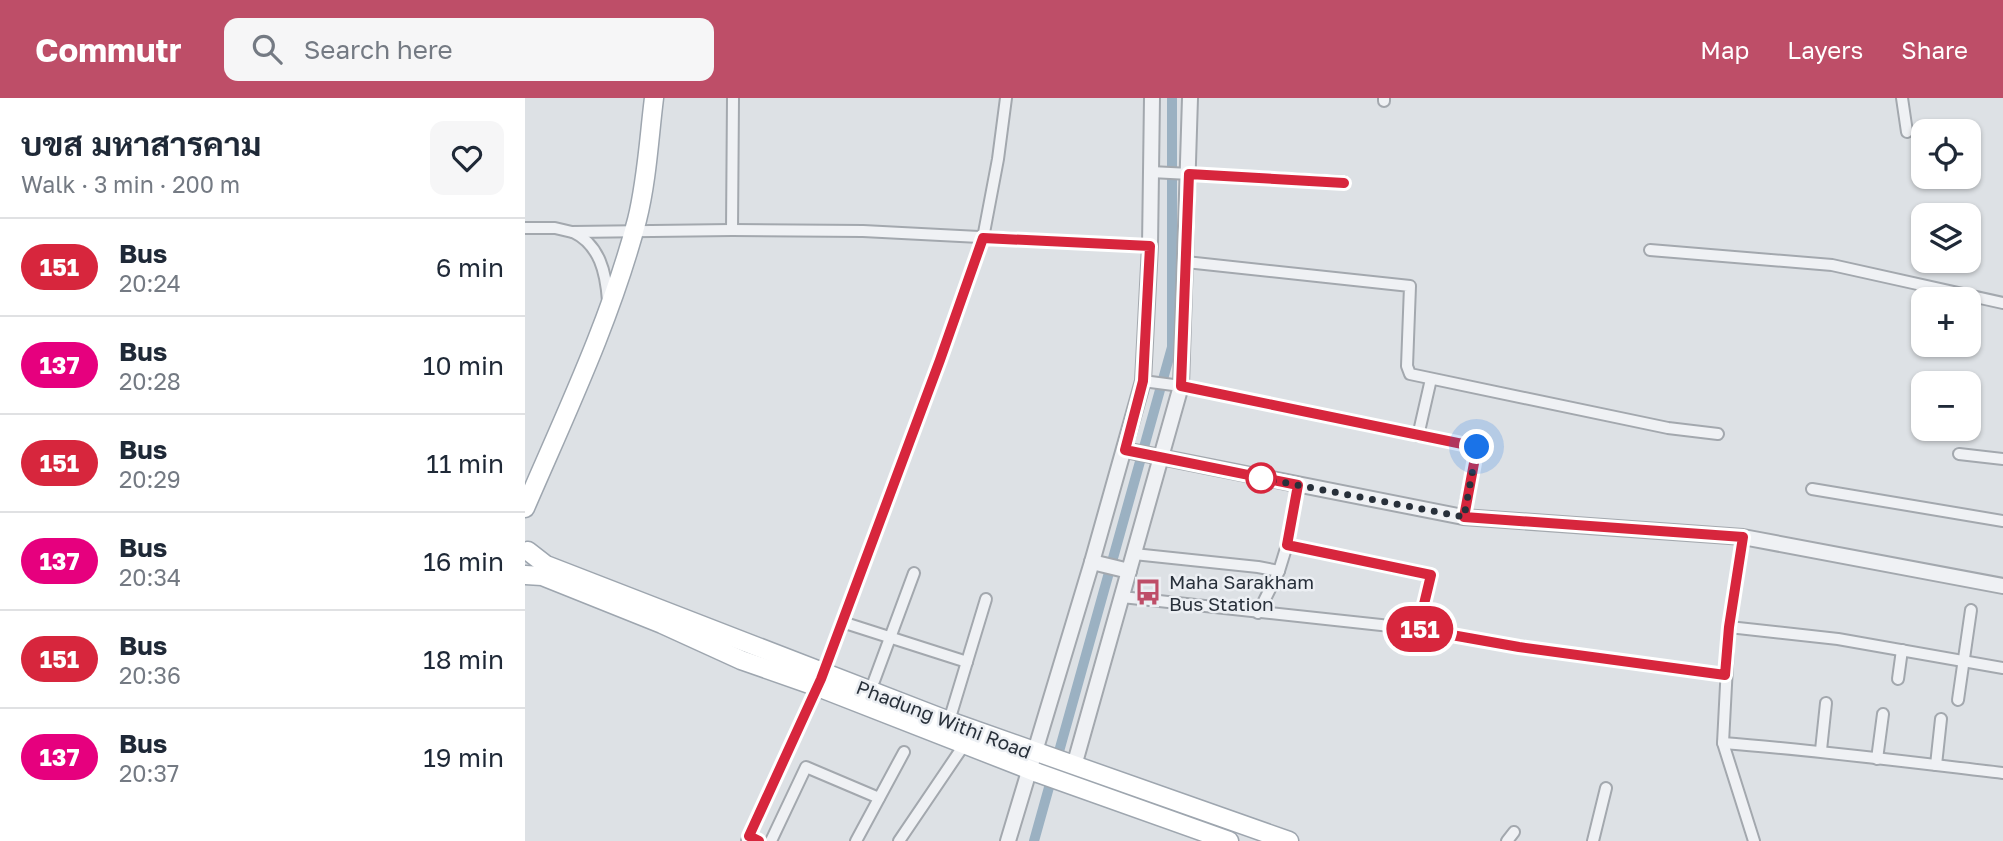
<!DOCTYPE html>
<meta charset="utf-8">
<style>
body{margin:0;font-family:"Golos Text",Sarabun,sans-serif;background:#f6f6f7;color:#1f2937;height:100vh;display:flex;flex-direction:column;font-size:26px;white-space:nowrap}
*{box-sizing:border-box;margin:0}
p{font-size:23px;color:#747a83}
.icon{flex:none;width:38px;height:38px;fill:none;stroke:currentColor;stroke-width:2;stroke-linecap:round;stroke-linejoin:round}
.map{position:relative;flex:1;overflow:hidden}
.side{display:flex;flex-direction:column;background:#fff;width:525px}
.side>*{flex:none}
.badge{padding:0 14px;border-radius:23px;font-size:24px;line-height:46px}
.tools{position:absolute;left:1386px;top:21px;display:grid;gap:14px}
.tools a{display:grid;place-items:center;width:70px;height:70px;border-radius:14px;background:#fff;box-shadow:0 2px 5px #0004;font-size:35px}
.you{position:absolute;width:35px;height:35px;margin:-18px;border:5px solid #fff;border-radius:50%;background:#1a73e8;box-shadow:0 0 0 10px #1a73e833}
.map>.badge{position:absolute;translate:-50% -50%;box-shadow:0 0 0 4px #fff}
.round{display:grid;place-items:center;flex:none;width:74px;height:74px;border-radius:14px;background:#f6f6f7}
.summary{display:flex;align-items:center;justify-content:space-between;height:119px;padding:0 21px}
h1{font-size:33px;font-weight:700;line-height:52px}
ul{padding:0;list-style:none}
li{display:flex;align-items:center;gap:21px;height:98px;padding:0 21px;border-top:2px solid #e0e1e3}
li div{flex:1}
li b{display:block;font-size:26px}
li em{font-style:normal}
li .badge{min-width:77px;font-weight:700;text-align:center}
header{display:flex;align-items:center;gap:42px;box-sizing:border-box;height:98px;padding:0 35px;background:#be4e68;color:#fff}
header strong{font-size:33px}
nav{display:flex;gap:38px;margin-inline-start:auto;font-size:24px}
.search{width:490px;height:63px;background:#f6f6f7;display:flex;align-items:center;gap:18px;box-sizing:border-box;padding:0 24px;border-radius:14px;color:#747a83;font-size:26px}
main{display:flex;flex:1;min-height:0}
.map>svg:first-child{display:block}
</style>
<header>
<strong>Commutr</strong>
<div class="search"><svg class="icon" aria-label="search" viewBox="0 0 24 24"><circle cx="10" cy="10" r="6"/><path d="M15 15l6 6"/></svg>Search here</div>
<nav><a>Map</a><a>Layers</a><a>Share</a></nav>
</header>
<main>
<section class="side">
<div class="summary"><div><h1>บขส มหาสารคาม</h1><p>Walk · 3 min · 200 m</p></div><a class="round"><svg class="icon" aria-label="heart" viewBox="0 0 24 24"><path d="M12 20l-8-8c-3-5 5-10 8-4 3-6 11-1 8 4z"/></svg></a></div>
<ul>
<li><span class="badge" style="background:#d7263d;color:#fff">151</span><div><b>Bus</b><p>20:24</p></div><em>6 min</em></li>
<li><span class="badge" style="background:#e6007e;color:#fff">137</span><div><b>Bus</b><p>20:28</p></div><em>10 min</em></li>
<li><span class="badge" style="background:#d7263d;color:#fff">151</span><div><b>Bus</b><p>20:29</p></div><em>11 min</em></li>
<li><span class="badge" style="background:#e6007e;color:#fff">137</span><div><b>Bus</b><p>20:34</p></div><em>16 min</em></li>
<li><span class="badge" style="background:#d7263d;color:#fff">151</span><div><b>Bus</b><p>20:36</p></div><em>18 min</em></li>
<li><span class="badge" style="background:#e6007e;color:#fff">137</span><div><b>Bus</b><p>20:37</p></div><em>19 min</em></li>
</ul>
</section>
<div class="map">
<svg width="1478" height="743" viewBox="0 0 1478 743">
<rect width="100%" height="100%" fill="#dde1e5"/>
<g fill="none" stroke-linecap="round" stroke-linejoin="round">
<!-- canal -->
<path stroke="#9bb1c2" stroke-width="10" d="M509,743L647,249V0"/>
<!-- minor casing -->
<g stroke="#a3a8ae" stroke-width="14">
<g id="minor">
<path d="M1377,0L1382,34"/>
<path d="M859,3V0"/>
<path d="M626,74L819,84"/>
<path d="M0,130H30L47,134L207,132L338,133L625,148"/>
<path d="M207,132L208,0"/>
<path d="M48,134C75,147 81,175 83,203"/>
<path d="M1125,152L1307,167L1478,205"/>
<path d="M661,164L885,188L882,268L885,276L1143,330L1193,336"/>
<path d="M618,283L656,288L952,349L938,419"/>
<path d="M893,338L906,281"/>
<path d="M1434,356L1478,361"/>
<path d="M1287,391L1478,423"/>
<path d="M1218,439L1204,529L1198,645L1229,743"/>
<path d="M762,447L906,477L893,531"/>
<path d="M609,456L733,469L754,473L733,515"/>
<path d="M754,473L762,447L773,387"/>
<path d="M597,499L893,531L994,549L1200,577"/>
<path d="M317,524L442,564"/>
<path d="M1204,529L1313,541L1478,570"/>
<path d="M1373,581L1377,552"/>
<path d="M349,583L389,475"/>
<path d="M1433,602L1446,512"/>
<path d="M424,623L461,501"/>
<path d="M1198,645C1292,652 1384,664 1478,675"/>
<path d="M1296,652L1301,605"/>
<path d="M1352,661L1358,616"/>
<path d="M1411,667L1416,621"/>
<path d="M222,743L296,581L415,262L458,140L473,61L481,0"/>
<path d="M246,743L281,669L354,700"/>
<path d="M331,743L379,654"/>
<path d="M374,743L439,647"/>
<path d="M982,743L989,734"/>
<path d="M1068,743L1081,690"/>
</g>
</g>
<!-- tertiary casing -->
<g stroke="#a3a8ae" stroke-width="18">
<g id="tertiary">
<path d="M600,352L938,419L1218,439L1478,488"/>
<path d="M567,464L604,473"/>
<path d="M549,668L656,288L665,0"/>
<path d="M483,743L567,464L618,283L625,148L627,0"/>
</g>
</g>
<!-- primary casing -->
<g stroke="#9ea6af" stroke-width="21">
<g id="primary">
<path d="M0,410C41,315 86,221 112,122C122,82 124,40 129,0"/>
<path d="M3,453L21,467L424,623L764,743"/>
<path d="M0,477L17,478L137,526L216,562L293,589L513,675L704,743"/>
</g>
</g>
<!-- minor -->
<use href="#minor" stroke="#eff1f4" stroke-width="10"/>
<!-- tertiary -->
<use href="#tertiary" stroke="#eff1f4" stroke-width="14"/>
<!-- primary -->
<use href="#primary" stroke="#fff" stroke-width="18"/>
</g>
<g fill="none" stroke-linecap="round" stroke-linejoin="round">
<!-- line casing -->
<g stroke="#fff" stroke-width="16">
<path id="line" d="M234,743L224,738L296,581L415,262L458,140L625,148L618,283L600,352L773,387L762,447L906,477L893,531L994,549L1200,577L1204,529L1218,439L939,419L952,349L656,288L664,76L819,85"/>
</g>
<!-- line -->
<use href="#line" stroke="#d7263d" stroke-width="10"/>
<!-- walk -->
<path stroke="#28303a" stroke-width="7" stroke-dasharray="0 12.6" d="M736,380L939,419L952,349"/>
</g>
<!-- icons -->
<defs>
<g id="bus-bare" transform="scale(2.1)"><path d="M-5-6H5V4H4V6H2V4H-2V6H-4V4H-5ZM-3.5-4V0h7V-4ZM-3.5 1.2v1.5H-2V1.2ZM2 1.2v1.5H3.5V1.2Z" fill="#be4e68" stroke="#eceff3" stroke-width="2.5" paint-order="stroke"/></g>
</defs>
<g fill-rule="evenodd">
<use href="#bus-bare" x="623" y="494"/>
</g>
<!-- markers -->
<circle fill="#fff" stroke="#d7263d" stroke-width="3.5" cx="736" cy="380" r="14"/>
<g text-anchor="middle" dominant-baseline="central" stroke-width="5" stroke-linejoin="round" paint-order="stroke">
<!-- poi labels -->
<g font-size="19" fill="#28303a" stroke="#eceff3" text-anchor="start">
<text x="644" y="483">Maha Sarakham<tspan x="644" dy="22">Bus Station</tspan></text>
</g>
<!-- street labels -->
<g font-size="19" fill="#28303a" stroke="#eceff3">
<text transform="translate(419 621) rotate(21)">Phadung Withi Road</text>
</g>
</g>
</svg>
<div class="tools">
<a><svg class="icon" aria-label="locate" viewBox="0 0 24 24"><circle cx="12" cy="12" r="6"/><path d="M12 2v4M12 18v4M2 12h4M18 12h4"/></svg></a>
<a><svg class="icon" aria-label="layers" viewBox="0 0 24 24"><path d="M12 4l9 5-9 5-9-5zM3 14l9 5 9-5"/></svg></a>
<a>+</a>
<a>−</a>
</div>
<div class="you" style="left:952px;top:349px"></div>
<b class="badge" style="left:895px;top:531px;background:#d7263d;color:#fff">151</b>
</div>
</main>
